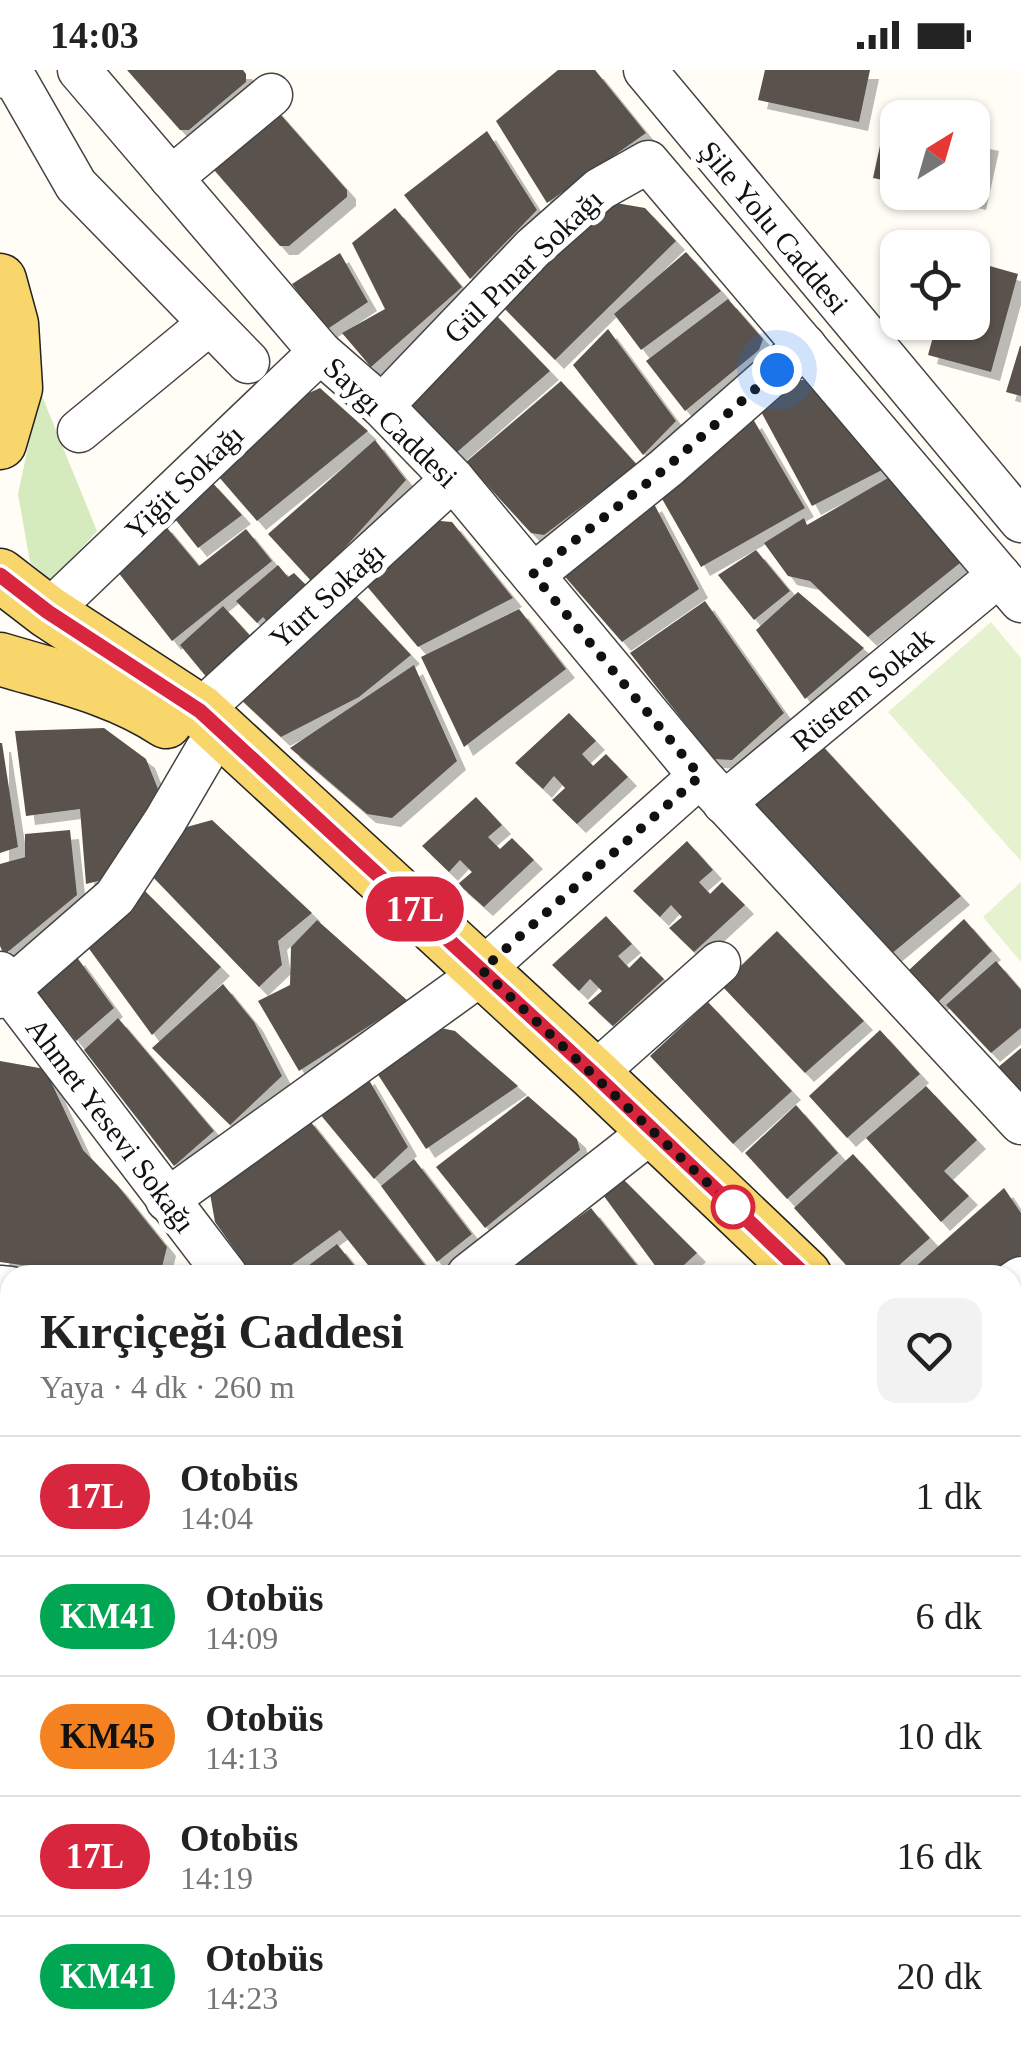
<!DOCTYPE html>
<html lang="tr">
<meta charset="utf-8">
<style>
body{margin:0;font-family:Georgia,serif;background:#f2f2f2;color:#222;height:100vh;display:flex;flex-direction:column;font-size:38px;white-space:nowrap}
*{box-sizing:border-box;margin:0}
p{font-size:32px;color:#767676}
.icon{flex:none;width:55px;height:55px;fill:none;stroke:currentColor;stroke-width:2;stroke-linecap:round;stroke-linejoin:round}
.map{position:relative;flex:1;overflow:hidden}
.side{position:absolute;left:0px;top:1195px;width:1022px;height:792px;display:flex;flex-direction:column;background:#fff;border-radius:30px 30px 0 0;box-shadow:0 2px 8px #0004}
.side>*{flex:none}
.badge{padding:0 20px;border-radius:32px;font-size:35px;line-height:65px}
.needle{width:65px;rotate:37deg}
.fabs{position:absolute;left:880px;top:30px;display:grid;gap:20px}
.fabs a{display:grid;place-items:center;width:110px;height:110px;border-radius:20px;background:#fff;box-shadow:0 2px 8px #0004;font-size:50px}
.you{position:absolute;width:50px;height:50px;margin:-25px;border:8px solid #fff;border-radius:50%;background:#1a73e8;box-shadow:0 0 0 15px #1a73e833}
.map>.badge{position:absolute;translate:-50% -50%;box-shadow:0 0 0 5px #fff}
.round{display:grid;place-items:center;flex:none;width:105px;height:105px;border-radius:20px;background:#f2f2f2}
.headline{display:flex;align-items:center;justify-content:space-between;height:170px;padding:0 40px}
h1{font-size:48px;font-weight:800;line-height:75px}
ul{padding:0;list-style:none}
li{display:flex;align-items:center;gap:30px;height:120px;padding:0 40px;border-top:2px solid #e0e0e0}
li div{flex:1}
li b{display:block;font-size:38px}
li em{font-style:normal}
li .badge{min-width:110px;font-weight:700;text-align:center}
.status{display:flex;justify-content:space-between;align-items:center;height:70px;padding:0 50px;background:#fff;direction:ltr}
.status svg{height:28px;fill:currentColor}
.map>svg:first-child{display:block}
</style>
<div class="status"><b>14:03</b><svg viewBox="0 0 49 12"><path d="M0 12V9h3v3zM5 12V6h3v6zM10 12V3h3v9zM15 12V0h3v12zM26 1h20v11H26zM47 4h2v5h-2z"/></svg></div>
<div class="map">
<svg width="1021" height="1986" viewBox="0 0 1021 1986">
<defs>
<filter id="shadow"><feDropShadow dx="9" dy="9" stdDeviation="0" flood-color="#0004"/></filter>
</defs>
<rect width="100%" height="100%" fill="#fffdf5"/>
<!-- park -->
<path fill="#d5ebbd" d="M40,321L97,461L52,512L30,492L18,424Z"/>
<!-- pitch -->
<g fill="#e6f2cf">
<path d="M991,552L1021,588V791L888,642Z"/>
<path d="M1021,812V892L983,847Z"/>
</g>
<!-- building -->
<g fill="#5a524d" filter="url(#shadow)">
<path d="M127,0H243L246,4V12L189,60H180Z"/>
<path d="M558,0H595L646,63L547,133L496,51Z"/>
<path d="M765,0H870L859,52L758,30Z"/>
<path d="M273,36L347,120V127L289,176H280L208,93Z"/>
<path d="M886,48L898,51V113L873,108Z"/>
<path d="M487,61L537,140L470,209L404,125Z"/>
<path d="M972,68L990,72L977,131L948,124L972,122Z"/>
<path d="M616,133L645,138L676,171L555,290L499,233Z"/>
<path d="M395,138L462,217L371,297L342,263L385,239L352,173Z"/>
<path d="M686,182L721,221L641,280L614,244Z"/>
<path d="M340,183L368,232L326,260L292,214Z"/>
<path d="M972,191L1018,204L991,302L928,285L937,252H972Z"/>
<path d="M728,229L763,269L759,280L685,341L646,291Z"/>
<path d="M494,243L550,301L456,383L412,336L415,317Z"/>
<path d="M608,259L676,351L643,385L573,295Z"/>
<path d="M1020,276H1021V326L1006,322Z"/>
<path d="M793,310H805L882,400L812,436L758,336Z"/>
<path d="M561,311L637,395L544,465L531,463L466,392Z"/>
<path d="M320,318L368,361L257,451L212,399L291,331Z"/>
<path d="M753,349L805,438L701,497L657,420Z"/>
<path d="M375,370L406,410L313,513L268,464Z"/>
<path d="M888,408L965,489L868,567L810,511L788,506L764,473L804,448L807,455Z"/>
<path d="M209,409L242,445L198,478L171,444Z"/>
<path d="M653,432L699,519L622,572L560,501Z"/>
<path d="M429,450L452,452L513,528L418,577L360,508Z"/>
<path d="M163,453L199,496L246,459L272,491L172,571L114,497Z"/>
<path d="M756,480L790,521L754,550L718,505Z"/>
<path d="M278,495L288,507L294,503L314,523L273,558L263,547L257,553L236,531Z"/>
<path d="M798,522L864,578L805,629L756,560Z"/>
<path d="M353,523L411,585L359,627L281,667L235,624Z"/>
<path d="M705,531L784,643L732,690L713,689L630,583Z"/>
<path d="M223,536L254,570L208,609L180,575Z"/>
<path d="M519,539L566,599L464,677L421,587Z"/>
<path d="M414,595L457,691L392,748L367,744L290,678Z"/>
<path d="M569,643L596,671L582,684L593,696L606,684L628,707L577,754L552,730L565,718L554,706L543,719L515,693Z"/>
<path d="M104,658L146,689L158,719L106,809L86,814L80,739L26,746L15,661Z"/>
<path d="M816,669L961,826L890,885L749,730Z"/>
<path d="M0,673H2L18,777L0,783Z"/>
<path d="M476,727L502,755L488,767L500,779L512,768L534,790L484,837L458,814L472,802L460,790L449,802L422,776Z"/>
<path d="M212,750L312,843L278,871L282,895L259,917L149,803L183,758Z"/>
<path d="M70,760L77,825L4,885L0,876V794L25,787V764Z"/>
<path d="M687,771L713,800L699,812L710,824L722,812L745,835L694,882L669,858L682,847L671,835L660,847L633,821Z"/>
<path d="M144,820L221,897L152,965L87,876L125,847Z"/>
<path d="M606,846L632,874L618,886L629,898L641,886L664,909L613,956L588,933L602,921L590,909L579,921L552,895Z"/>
<path d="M964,849L992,881L937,933L909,900Z"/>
<path d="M317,850L408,931L299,1001L258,931L290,915L291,877Z"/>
<path d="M777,861L864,951L805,1003L721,915Z"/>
<path d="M76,886L114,938L76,971L34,918Z"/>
<path d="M996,891L1021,920V958L991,983L946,935Z"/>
<path d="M223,914L254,952L282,1006L230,1055L152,978Z"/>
<path d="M708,932L792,1021L733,1074L650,986Z"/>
<path d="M118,948L214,1061L174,1096L84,980Z"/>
<path d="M441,958L455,961L518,1016L426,1079L375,1000Z"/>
<path d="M880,960L920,1004L847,1068L809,1026Z"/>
<path d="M1021,978V1026L996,999Z"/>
<path d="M0,991L45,999L83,1080L118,1116L167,1177L160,1205H92L0,1192Z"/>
<path d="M366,1005L408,1077L374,1109L314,1037Z"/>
<path d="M926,1016L977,1070L944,1101L969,1126L941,1152L866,1068Z"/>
<path d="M528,1026L577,1069L580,1080L485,1158L436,1097Z"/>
<path d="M796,1035L838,1083L787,1129L745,1083Z"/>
<path d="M306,1046L429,1200L424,1205H376L340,1160L278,1205H253L215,1152L209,1118Z"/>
<path d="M853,1084L930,1168L888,1205H855L794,1138Z"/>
<path d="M414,1089L472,1164L437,1192L381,1116Z"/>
<path d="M618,1104L697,1183L673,1205H662L598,1118Z"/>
<path d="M1004,1118L1021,1143V1185L994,1205H906Z"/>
<path d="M591,1138L645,1205H500Z"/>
<path d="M337,1174L362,1205H296Z"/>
<path d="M1021,1216V1274L1017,1276L1012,1269V1222Z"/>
<path d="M0,1231L10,1232V1283L0,1282Z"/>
<path d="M1012,1286L1021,1298V1328L1012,1332Z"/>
<path d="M0,1297H10V1426L0,1424Z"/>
<path d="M1012,1485L1018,1491L1021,1500V1520L1012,1527Z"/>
<path d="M0,1486L10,1488V1573L0,1595Z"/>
<path d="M1021,1588V1670L1012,1664V1591Z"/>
<path d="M1012,1677L1021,1683V1761L1012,1755Z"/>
<path d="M0,1742L10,1748V1822L0,1816Z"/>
<path d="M1012,1764L1021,1770V1818L1018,1824L1012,1821Z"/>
<path d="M0,1907L10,1913V1946L0,1964Z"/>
<path d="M1021,1945V1986H1001L1005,1978H1012V1962Z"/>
<path d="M82,1978H135L133,1986H108Z"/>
<path d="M185,1978H235L233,1986H209Z"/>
<path d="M316,1978H385L381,1986H314Z"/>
<path d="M395,1978H453L473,1986H392Z"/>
<path d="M598,1978H670L689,1986H595Z"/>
<path d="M698,1978H740L741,1986H715Z"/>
<path d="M754,1978H853L862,1982L861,1986H753Z"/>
</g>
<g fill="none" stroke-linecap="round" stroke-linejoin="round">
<!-- minor casing -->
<g stroke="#444" stroke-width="45">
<g id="minor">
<path d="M79,0L320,282L382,336L453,409L700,706L1021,1053"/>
<path d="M645,0L1021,451"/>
<path d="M0,4L17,12L76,115L248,292"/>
<path d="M171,108L271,25"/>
<path d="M382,336L533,178L600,119L648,92L1021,531"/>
<path d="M79,361L210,253"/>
<path d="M533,505L666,398L805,276"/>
<path d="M48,542L320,282"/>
<path d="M200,641L453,409"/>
<path d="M724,733L999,505"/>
<path d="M482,900L700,706"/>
<path d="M0,903L8,919L226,1205"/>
<path d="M0,927L115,827L165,751L207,679"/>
<path d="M594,1004L719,893"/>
<path d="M167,1130L467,914"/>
<path d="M468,1205L638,1072"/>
<path d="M1012,1214L1021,1208"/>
<path d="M0,1217L10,1218"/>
<path d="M0,1455L10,1456"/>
<path d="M1012,1580L1021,1572"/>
<path d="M0,1682L10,1660"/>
<path d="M0,1857L10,1859"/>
<path d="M1012,1929L1021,1912"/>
<path d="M574,1978L583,1986"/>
<path d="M37,1986L40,1978"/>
<path d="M277,1986L280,1978"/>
<path d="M984,1986L988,1978"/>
</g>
</g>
<!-- major casing -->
<g stroke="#222" stroke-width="55">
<g id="major">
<path d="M0,210L12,254L16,318L0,373"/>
<path d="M0,505L48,542L200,641L594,1004L805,1205"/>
<path d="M0,589C56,606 117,619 166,652"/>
<path d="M1012,1433L1021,1441"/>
</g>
</g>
<!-- minor -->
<use href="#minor" stroke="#fff" stroke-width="42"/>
<!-- major -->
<use href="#major" stroke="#f9d66b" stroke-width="52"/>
</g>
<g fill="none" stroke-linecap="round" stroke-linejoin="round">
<!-- line casing -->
<g stroke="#fff" stroke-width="22">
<path id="line" d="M0,505L48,542L200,641L594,1004L805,1205"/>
</g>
<!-- line -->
<use href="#line" stroke="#d7263d" stroke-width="15"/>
<!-- walk -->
<path stroke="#111" stroke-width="10" stroke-dasharray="0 18" d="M733,1137L482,900L700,706L533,504L666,398L777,300"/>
</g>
<!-- markers -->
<circle fill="#fff" stroke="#d7263d" stroke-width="5" cx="733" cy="1137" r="20"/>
<g text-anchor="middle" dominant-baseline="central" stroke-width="10" stroke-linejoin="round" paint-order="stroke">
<!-- street labels -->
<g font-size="30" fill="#111" stroke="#fff">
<text transform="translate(774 157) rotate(50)">Şile Yolu Caddesi</text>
<text transform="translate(523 196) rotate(-44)">Gül Pınar Sokağı</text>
<text transform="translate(391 352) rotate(44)">Saygı Caddesi</text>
<text transform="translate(184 412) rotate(-44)">Yiğit Sokağı</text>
<text transform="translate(327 525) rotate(-42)">Yurt Sokağı</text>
<text transform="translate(862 619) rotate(-40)">Rüstem Sokak</text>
<text transform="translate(111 1055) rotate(53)">Ahmet Yesevi Sokağı</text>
</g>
</g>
</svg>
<div class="fabs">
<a><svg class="needle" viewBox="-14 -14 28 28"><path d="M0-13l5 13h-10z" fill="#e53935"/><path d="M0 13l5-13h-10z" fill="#767676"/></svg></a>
<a><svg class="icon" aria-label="locate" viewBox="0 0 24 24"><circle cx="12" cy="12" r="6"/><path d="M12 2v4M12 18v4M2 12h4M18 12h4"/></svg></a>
</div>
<div class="you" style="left:777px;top:300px"></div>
<b class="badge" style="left:415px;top:839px;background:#d7263d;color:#fff">17L</b>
<section class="side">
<div class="headline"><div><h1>Kırçiçeği Caddesi</h1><p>Yaya · 4 dk · 260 m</p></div><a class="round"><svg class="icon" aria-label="heart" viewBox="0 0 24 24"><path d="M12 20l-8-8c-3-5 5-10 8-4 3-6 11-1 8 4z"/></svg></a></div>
<ul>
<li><span class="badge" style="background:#d7263d;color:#fff">17L</span><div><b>Otobüs</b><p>14:04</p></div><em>1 dk</em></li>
<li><span class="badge" style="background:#00a651;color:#fff">KM41</span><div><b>Otobüs</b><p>14:09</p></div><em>6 dk</em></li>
<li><span class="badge" style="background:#f58220;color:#111">KM45</span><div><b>Otobüs</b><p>14:13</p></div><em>10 dk</em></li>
<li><span class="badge" style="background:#d7263d;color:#fff">17L</span><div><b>Otobüs</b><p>14:19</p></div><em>16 dk</em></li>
<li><span class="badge" style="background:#00a651;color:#fff">KM41</span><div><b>Otobüs</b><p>14:23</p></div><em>20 dk</em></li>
</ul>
</section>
</div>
